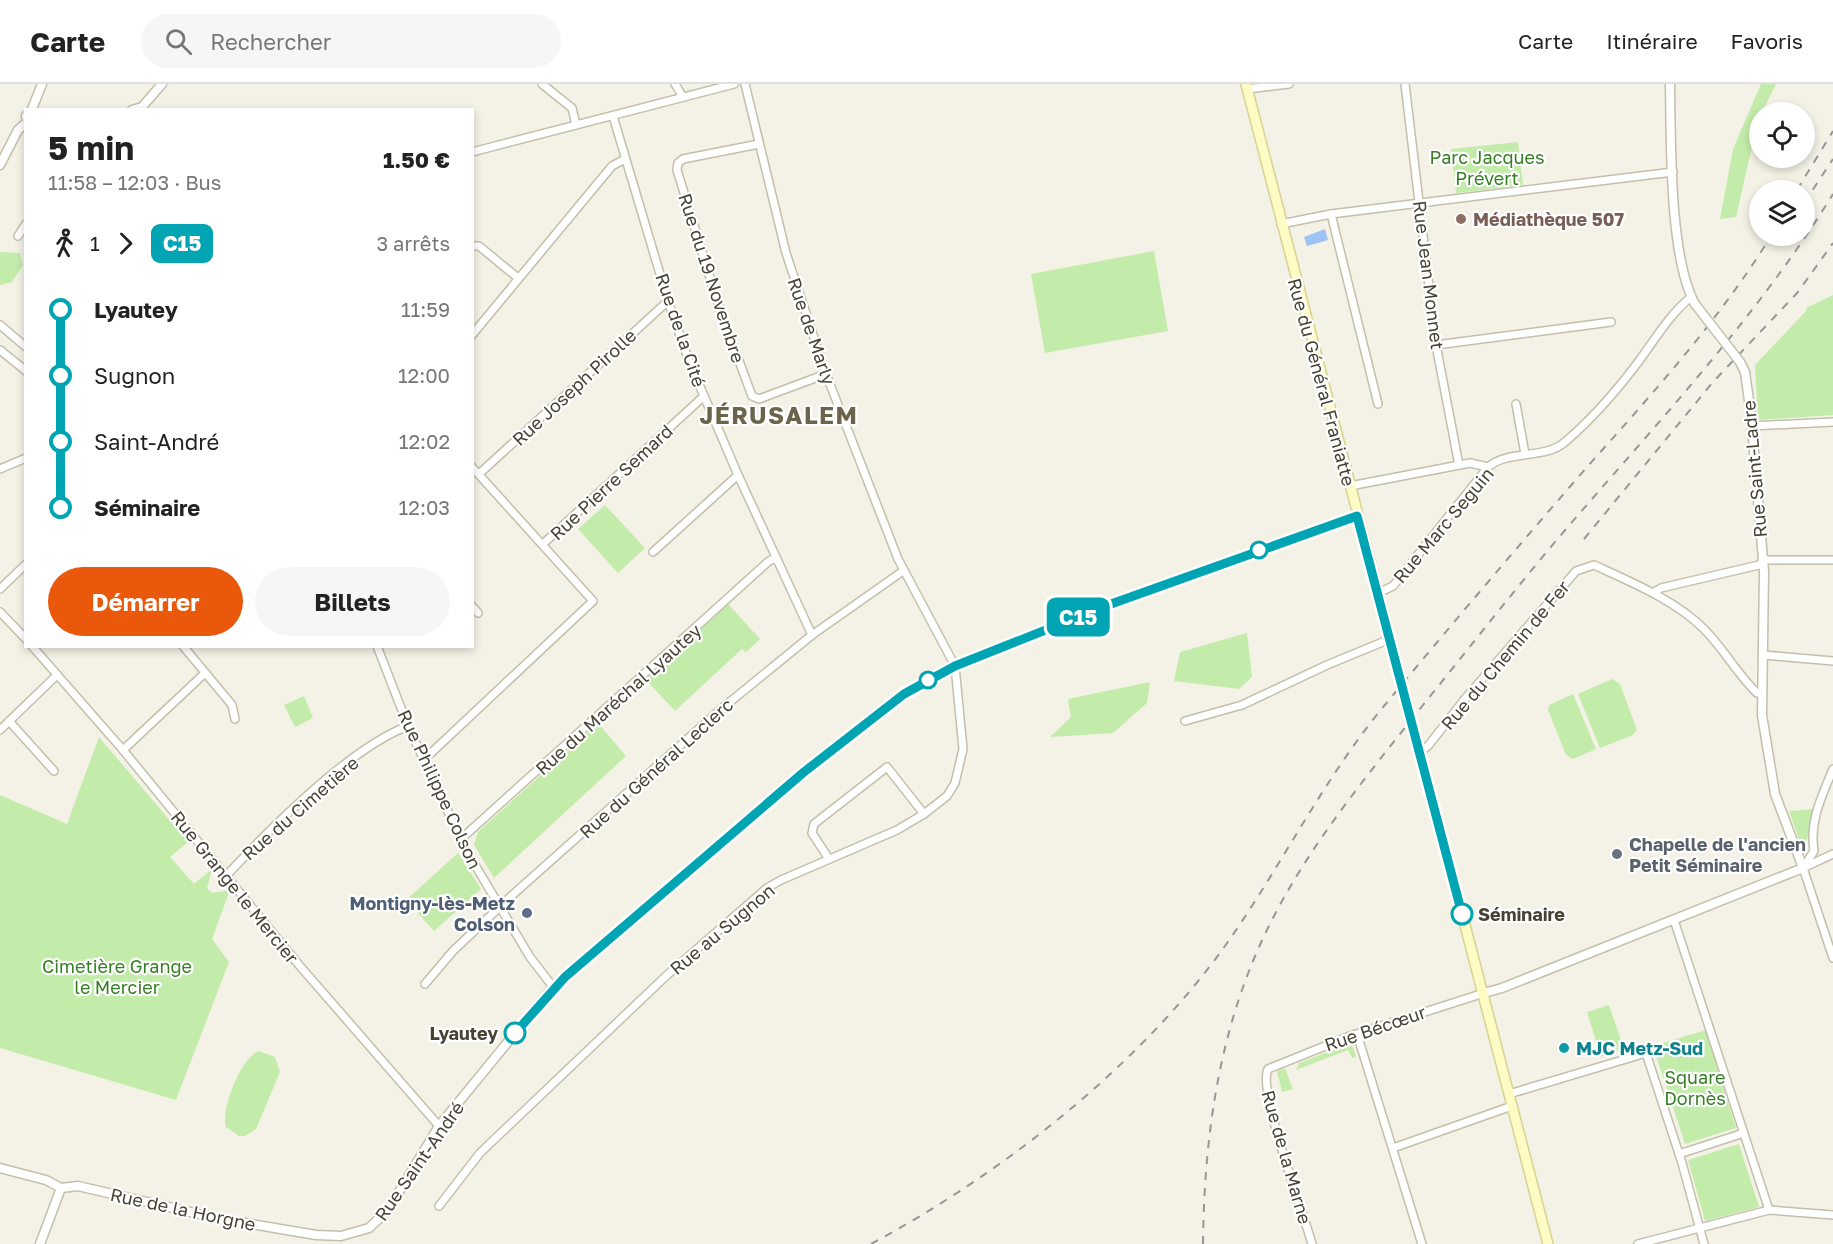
<!DOCTYPE html>
<html lang="fr">
<meta charset="utf-8">
<style>
body{margin:0;font-family:"Golos Text",sans-serif;background:#f6f6f6;color:#222;height:100vh;display:flex;flex-direction:column;font-size:22px;white-space:nowrap}
*{box-sizing:border-box;margin:0}
p{font-size:20px;color:#767676}
.icon{flex:none;width:33px;height:33px;fill:none;stroke:currentColor;stroke-width:2;stroke-linecap:round;stroke-linejoin:round}
.map{position:relative;flex:1;overflow:hidden}
.drawer{position:absolute;left:24px;top:24px;width:450px;height:540px;display:flex;flex-direction:column;background:#fff;border-radius:0px;box-shadow:0 3px 9px #0003}
.drawer>*{flex:none}
.badge{padding:0 12px;border-radius:9px;font-size:21px;line-height:39px}
.fabs{position:absolute;left:1749px;top:18px;display:grid;gap:12px}
.fabs a{display:grid;place-items:center;width:66px;height:66px;border-radius:50%;background:#fff;box-shadow:0 3px 9px #0003;font-size:30px}
.map>.badge{position:absolute;translate:-50% -50%;box-shadow:0 0 0 3px #fff}
.legs{display:flex;align-items:center;gap:9px;height:66px;padding:0 24px;font-size:20px}
.legs p{margin-inline-start:auto}
.summary{display:flex;align-items:center;justify-content:space-between;height:102px;padding:0 24px}
h1{font-size:33px;font-weight:700;line-height:45px}
.cta{display:flex;gap:12px;margin-top:auto;padding:12px 24px}
.cta a{flex:1;height:69px;border-radius:36px;background:#ea580c;color:#fff;font-size:24px;font-weight:700;line-height:69px;text-align:center}
.cta a+a{background:#f6f6f6;color:#222}
ul{padding:0 24px;list-style:none}
li{display:flex;align-items:center;gap:21px;height:66px;font-size:22px}
li i{display:grid;place-items:center;width:9px;height:100%;margin:0 8px;background:currentColor}
li i::after{content:'';width:15px;height:15px;margin:-8px;border:4px solid;border-radius:50%;background:#fff}
li p{margin-inline-start:auto}
li:first-child i{background:linear-gradient(#0000 50%,currentColor 0)}
li:last-child i{background:linear-gradient(currentColor 50%,#0000 0)}
header{display:flex;align-items:center;gap:36px;box-sizing:border-box;height:84px;padding:0 30px;background:#fff;border-bottom:2px solid #e0e0e0}
header strong{font-size:28px}
nav{display:flex;gap:33px;margin-inline-start:auto;font-size:21px}
.search{width:420px;height:54px;background:#f6f6f6;display:flex;align-items:center;gap:15px;box-sizing:border-box;padding:0 21px;border-radius:33px;color:#767676;font-size:22px}
.map>svg:first-child{display:block}
</style>
<header>
<strong>Carte</strong>
<div class="search"><svg class="icon" aria-label="search" viewBox="0 0 24 24"><circle cx="10" cy="10" r="6"/><path d="M15 15l6 6"/></svg>Rechercher</div>
<nav><a>Carte</a><a>Itinéraire</a><a>Favoris</a></nav>
</header>
<div class="map">
<svg width="1833" height="1160" viewBox="0 0 1833 1160">
<rect width="100%" height="100%" fill="#f4f2e6"/>
<!-- green -->
<g fill="#c3ecab">
<path d="M1761,0H1776L1762,28H1760L1736,133L1720,135L1733,65Z"/>
<path d="M1518,58L1523,101L1456,109L1451,65Z"/>
<path d="M1154,167L1168,247L1045,269L1031,190Z"/>
<path d="M0,168L20,169L23,181L12,198L0,201Z"/>
<path d="M1833,211V331L1758,336L1755,281L1806,227V224Z"/>
<path d="M605,421L645,464L618,489L578,445Z"/>
<path d="M728,520L760,555L746,568L742,565L675,627L646,596Z"/>
<path d="M1247,549L1252,593L1239,605L1174,597L1180,568Z"/>
<path d="M1612,595L1620,600L1637,646L1633,651L1600,664L1578,610Z"/>
<path d="M1150,598L1147,619L1113,649L1050,653L1071,633L1068,615Z"/>
<path d="M1573,610L1596,665L1573,675L1566,671L1548,626L1549,621Z"/>
<path d="M304,612L313,634L295,643L284,621Z"/>
<path d="M598,639L626,672L494,794L474,761L478,748Z"/>
<path d="M99,653L188,758L170,773L194,800L212,785L207,804L212,809L230,806L212,855L229,878L176,1016L0,964V711L67,740Z"/>
<path d="M1814,725L1806,760L1801,761L1789,727Z"/>
<path d="M458,769L481,805L434,847L406,816Z"/>
<path d="M1609,921L1624,965L1601,973L1587,928Z"/>
<path d="M1706,946L1736,1044L1685,1060L1653,962Z"/>
<path d="M1348,960L1353,963L1356,973L1352,974L1348,966L1296,986L1299,979Z"/>
<path d="M259,967L275,973L280,988L256,1045L245,1052H239L226,1043C220,1026 241,973 259,967Z"/>
<path d="M1285,984L1293,1005L1282,1008L1277,987Z"/>
<path d="M1739,1060L1759,1123L1705,1137L1688,1076Z"/>
</g>
<!-- water -->
<path fill="#9dc2f6" d="M1325,145L1328,156L1307,162L1304,153Z"/>
<g fill="none" stroke-linecap="round" stroke-linejoin="round">
<!-- minor casing -->
<g stroke="#c3bfaa" stroke-width="10">
<g id="minor">
<path d="M542,0L572,24L576,41"/>
<path d="M675,0L683,13"/>
<path d="M1405,0L1436,261L1459,381"/>
<path d="M1247,5L1289,0"/>
<path d="M613,32L668,217L689,277L738,391L812,551"/>
<path d="M759,60L683,75L678,79L677,86L719,223L752,312L759,315L826,290"/>
<path d="M472,68L734,0"/>
<path d="M1331,130L1378,320"/>
<path d="M1281,140L1331,130L1673,88"/>
<path d="M18,152L26,140"/>
<path d="M472,162H479L518,194"/>
<path d="M0,241L26,263"/>
<path d="M472,251L612,82L625,75"/>
<path d="M1436,261L1611,238"/>
<path d="M0,266L26,287"/>
<path d="M1516,320L1525,370"/>
<path d="M1752,342L1833,338"/>
<path d="M0,385L26,374"/>
<path d="M479,390L668,217"/>
<path d="M1350,402L1470,379L1488,383"/>
<path d="M544,459L704,312"/>
<path d="M653,468L738,391"/>
<path d="M1762,476H1833"/>
<path d="M0,505L26,480"/>
<path d="M1654,508L1661,504L1763,480"/>
<path d="M1378,509L1393,502L1488,383C1510,365 1544,376 1565,358C1592,335 1618,305 1639,277C1656,254 1669,231 1691,213"/>
<path d="M472,522L478,529"/>
<path d="M0,528L26,555"/>
<path d="M32,562L123,666L299,881L439,1042"/>
<path d="M183,562L232,621L235,635"/>
<path d="M377,562L408,642L466,766L530,873L553,903"/>
<path d="M1764,571L1833,577"/>
<path d="M9,637L54,687"/>
<path d="M1185,637L1242,621L1327,581L1390,555"/>
<path d="M0,646L57,591"/>
<path d="M123,666L204,590"/>
<path d="M1420,668L1428,662L1464,616L1576,487L1594,481C1631,498 1675,516 1704,545C1724,565 1737,590 1757,609H1761"/>
<path d="M423,673L430,670L593,517L472,383"/>
<path d="M461,755L769,477L776,474"/>
<path d="M829,775L812,749L814,740L887,683L924,730"/>
<path d="M1805,783L1833,770"/>
<path d="M1803,784L1814,767C1809,737 1822,712 1833,685"/>
<path d="M1803,784L1833,874"/>
<path d="M227,791C270,745 350,664 408,642"/>
<path d="M1674,836L1769,1126"/>
<path d="M425,900L453,867L508,815L720,626L812,551L903,487"/>
<path d="M1357,950L1422,1160"/>
<path d="M1509,1010L1646,969L1682,1079L1704,1160"/>
<path d="M1393,1064L1512,1022"/>
<path d="M1679,1070L1744,1049"/>
<path d="M439,1122L480,1069L666,892L767,804L781,796L897,746L924,730L947,712L955,699L963,665L955,582L898,475L826,290L786,169L745,0"/>
<path d="M1312,1160C1304,1130 1257,1006 1268,985L1350,952L1484,909"/>
<path d="M1638,1160L1769,1126L1833,1131"/>
</g>
</g>
<!-- tertiary casing -->
<g stroke="#c3bfaa" stroke-width="11">
<g id="tertiary">
<path d="M1670,0C1671,56 1669,173 1695,220"/>
<path d="M32,25L42,0"/>
<path d="M132,26L142,23L162,0"/>
<path d="M26,32V33"/>
<path d="M0,81L18,46L26,39"/>
<path d="M1484,909L1502,904L1803,784L1775,710L1762,631L1764,488L1751,331L1745,288L1740,278"/>
<path d="M0,1084L46,1096L61,1104L78,1102L216,1134L316,1151L341,1152L369,1144L388,1126L439,1042L553,903L772,715L877,629L904,610L955,582L1111,520L1357,432"/>
<path d="M40,1160L61,1104"/>
</g>
</g>
<!-- secondary casing -->
<g stroke="#d7d292" stroke-width="12">
<g id="secondary">
<path d="M1246,0L1395,573"/>
<path d="M1416,653L1548,1160"/>
</g>
</g>
<!-- minor -->
<use href="#minor" stroke="#fff" stroke-width="7"/>
<!-- tertiary -->
<use href="#tertiary" stroke="#fff" stroke-width="8"/>
<!-- secondary -->
<use href="#secondary" stroke="#fffbc5" stroke-width="9"/>
<!-- rail -->
<g stroke="#969696" stroke-width="2" stroke-dasharray="8 8" stroke-linecap="butt">
<path d="M1797,106L1833,47"/>
<path d="M1804,119L1833,75"/>
<path d="M1584,455L1713,298L1798,208L1833,159"/>
<path d="M871,1160C1003,1089 1138,983 1225,862C1281,783 1322,697 1384,622C1451,541 1519,461 1588,382C1653,309 1720,235 1771,152"/>
<path d="M1203,1160C1204,1063 1216,967 1253,877C1293,780 1359,702 1423,621C1475,557 1525,492 1579,430C1668,327 1761,227 1833,110"/>
</g>
<!-- tertiary-bridge casing -->
<g stroke="#c3bfaa" stroke-width="11" stroke-linecap="butt">
<path id="tertiary-bridge" d="M1695,220L1740,278"/>
</g>
<!-- secondary-bridge casing -->
<g stroke="#d7d292" stroke-width="12" stroke-linecap="butt">
<path id="secondary-bridge" d="M1395,573L1416,653"/>
</g>
<!-- tertiary-bridge -->
<use href="#tertiary-bridge" stroke="#fff" stroke-width="8"/>
<!-- secondary-bridge -->
<use href="#secondary-bridge" stroke="#fffbc5" stroke-width="9"/>
</g>
<g fill="none" stroke-linecap="round" stroke-linejoin="round">
<!-- line-1 casing -->
<g stroke="#fff" stroke-width="14">
<path id="line-1" d="M515,949L565,893L804,688L904,610L955,582L1111,520L1357,432L1462,830"/>
</g>
<!-- line-1 -->
<use href="#line-1" stroke="#00a4b2" stroke-width="9"/>
</g>
<!-- markers -->
<circle fill="#8d6e63" stroke="#fff" stroke-width="2" cx="1461" cy="135" r="6"/>
<g fill="#fff" stroke="#00a4b2" stroke-width="3">
<circle cx="1259" cy="466" r="8"/>
<circle cx="928" cy="596" r="8"/>
<circle cx="1462" cy="830" r="10"/>
<circle cx="515" cy="949" r="10"/>
</g>
<circle fill="#6b7280" stroke="#fff" stroke-width="2" cx="1617" cy="770" r="6"/>
<circle fill="#5c6f8a" stroke="#fff" stroke-width="2" cx="527" cy="829" r="6"/>
<circle fill="#0f9aa8" stroke="#fff" stroke-width="2" cx="1564" cy="964" r="6"/>
<g text-anchor="middle" dominant-baseline="central" stroke-width="4.5" stroke-linejoin="round" paint-order="stroke">
<!-- park labels -->
<g font-size="18" fill="#357e23" stroke="#fff">
<text x="1487" y="73">Parc Jacques<tspan x="1487" dy="21">Prévert</tspan></text>
<text x="117" y="882">Cimetière Grange<tspan x="117" dy="21">le Mercier</tspan></text>
<text x="1695" y="993">Square<tspan x="1695" dy="21">Dornès</tspan></text>
</g>
<!-- education labels -->
<g font-size="18" font-weight="bold" fill="#785e54" stroke="#fff" text-anchor="start">
<text x="1473" y="135">Médiathèque 507</text>
</g>
<!-- street labels -->
<g font-size="18" fill="#474334" stroke="#fff">
<text transform="translate(1429 191) rotate(83)">Rue Jean Monnet</text>
<text transform="translate(712 194) rotate(72)">Rue du 19 Novembre</text>
<text transform="translate(681 246) rotate(71)">Rue de la Cité</text>
<text transform="translate(812 247) rotate(71)">Rue de Marly</text>
<text transform="translate(1322 298) rotate(75)">Rue du Général Franiatte</text>
<text transform="translate(574 303) rotate(-43)">Rue Joseph Pirolle</text>
<text transform="translate(1754 385) rotate(-95)">Rue Saint-Ladre</text>
<text transform="translate(611 398) rotate(-43)">Rue Pierre Semard</text>
<text transform="translate(1443 441) rotate(-50)">Rue Marc Seguin</text>
<text transform="translate(1505 571) rotate(-50)">Rue du Chemin de Fer</text>
<text transform="translate(618 615) rotate(-42)">Rue du Maréchal Lyautey</text>
<text transform="translate(656 684) rotate(-42)">Rue du Général Leclerc</text>
<text transform="translate(440 705) rotate(65)">Rue Philippe Colson</text>
<text transform="translate(300 724) rotate(-41)">Rue du Cimetière</text>
<text transform="translate(235 803) rotate(51)">Rue Grange le Mercier</text>
<text transform="translate(722 845) rotate(-40)">Rue au Sugnon</text>
<text transform="translate(1375 944) rotate(-19)">Rue Bécœur</text>
<text transform="translate(1287 1073) rotate(74)">Rue de la Marne</text>
<text transform="translate(419 1077) rotate(-55)">Rue Saint-André</text>
<text transform="translate(183 1125) rotate(12)">Rue de la Horgne</text>
</g>
<!-- worship labels -->
<g font-size="18" font-weight="bold" fill="#5b616d" stroke="#fff" text-anchor="start">
<text x="1629" y="760">Chapelle de l'ancien<tspan x="1629" dy="21">Petit Séminaire</tspan></text>
</g>
<!-- service labels -->
<g font-size="18" font-weight="bold" fill="#4e5e75" stroke="#fff" text-anchor="end">
<text x="515" y="819">Montigny-lès-Metz<tspan x="515" dy="21">Colson</tspan></text>
</g>
<!-- stop labels -->
<g font-size="18" font-weight="bold" fill="#474334" stroke="#fff" text-anchor="start">
<text x="1478" y="830">Séminaire</text>
<text x="498" y="949" text-anchor="end">Lyautey</text>
</g>
<!-- culture labels -->
<g font-size="18" font-weight="bold" fill="#0d838f" stroke="#fff" text-anchor="start">
<text x="1576" y="964">MJC Metz-Sud</text>
</g>
<!-- district labels -->
<g font-size="24" font-weight="bold" letter-spacing="1.5" fill="#6b644b" stroke="#fff">
<text x="779" y="330">JÉRUSALEM</text>
</g>
</g>
</svg>
<div class="fabs">
<a><svg class="icon" aria-label="locate" viewBox="0 0 24 24"><circle cx="12" cy="12" r="6"/><path d="M12 2v4M12 18v4M2 12h4M18 12h4"/></svg></a>
<a><svg class="icon" aria-label="layers" viewBox="0 0 24 24"><path d="M12 4l9 5-9 5-9-5zM3 14l9 5 9-5"/></svg></a>
</div>
<b class="badge" style="left:1078px;top:533px;background:#00a4b2;color:#fff">C15</b>
<section class="drawer">
<div class="summary"><div><h1>5 min</h1><p>11:58 – 12:03 · Bus</p></div><b>1.50 €</b></div>
<div class="legs"><svg class="icon" aria-label="walk" viewBox="0 0 24 24"><circle cx="13" cy="4" r="2"/><path d="M13 8l-2 6 4 7M11 14l-3 7M7 12l3-4h3l4 4"/></svg>1<svg class="icon" aria-label="forward" viewBox="0 0 24 24"><path d="M9 5l7 7-7 7"/></svg><b class="badge" style="background:#00a4b2;color:#fff">C15</b><p>3 arrêts</p></div>
<ul>
<li><i style="color:#00a4b2"></i><b>Lyautey</b><p>11:59</p></li>
<li><i style="color:#00a4b2"></i><span>Sugnon</span><p>12:00</p></li>
<li><i style="color:#00a4b2"></i><span>Saint-André</span><p>12:02</p></li>
<li><i style="color:#00a4b2"></i><b>Séminaire</b><p>12:03</p></li>
</ul>
<div class="cta"><a>Démarrer</a><a>Billets</a></div>
</section>
</div>
